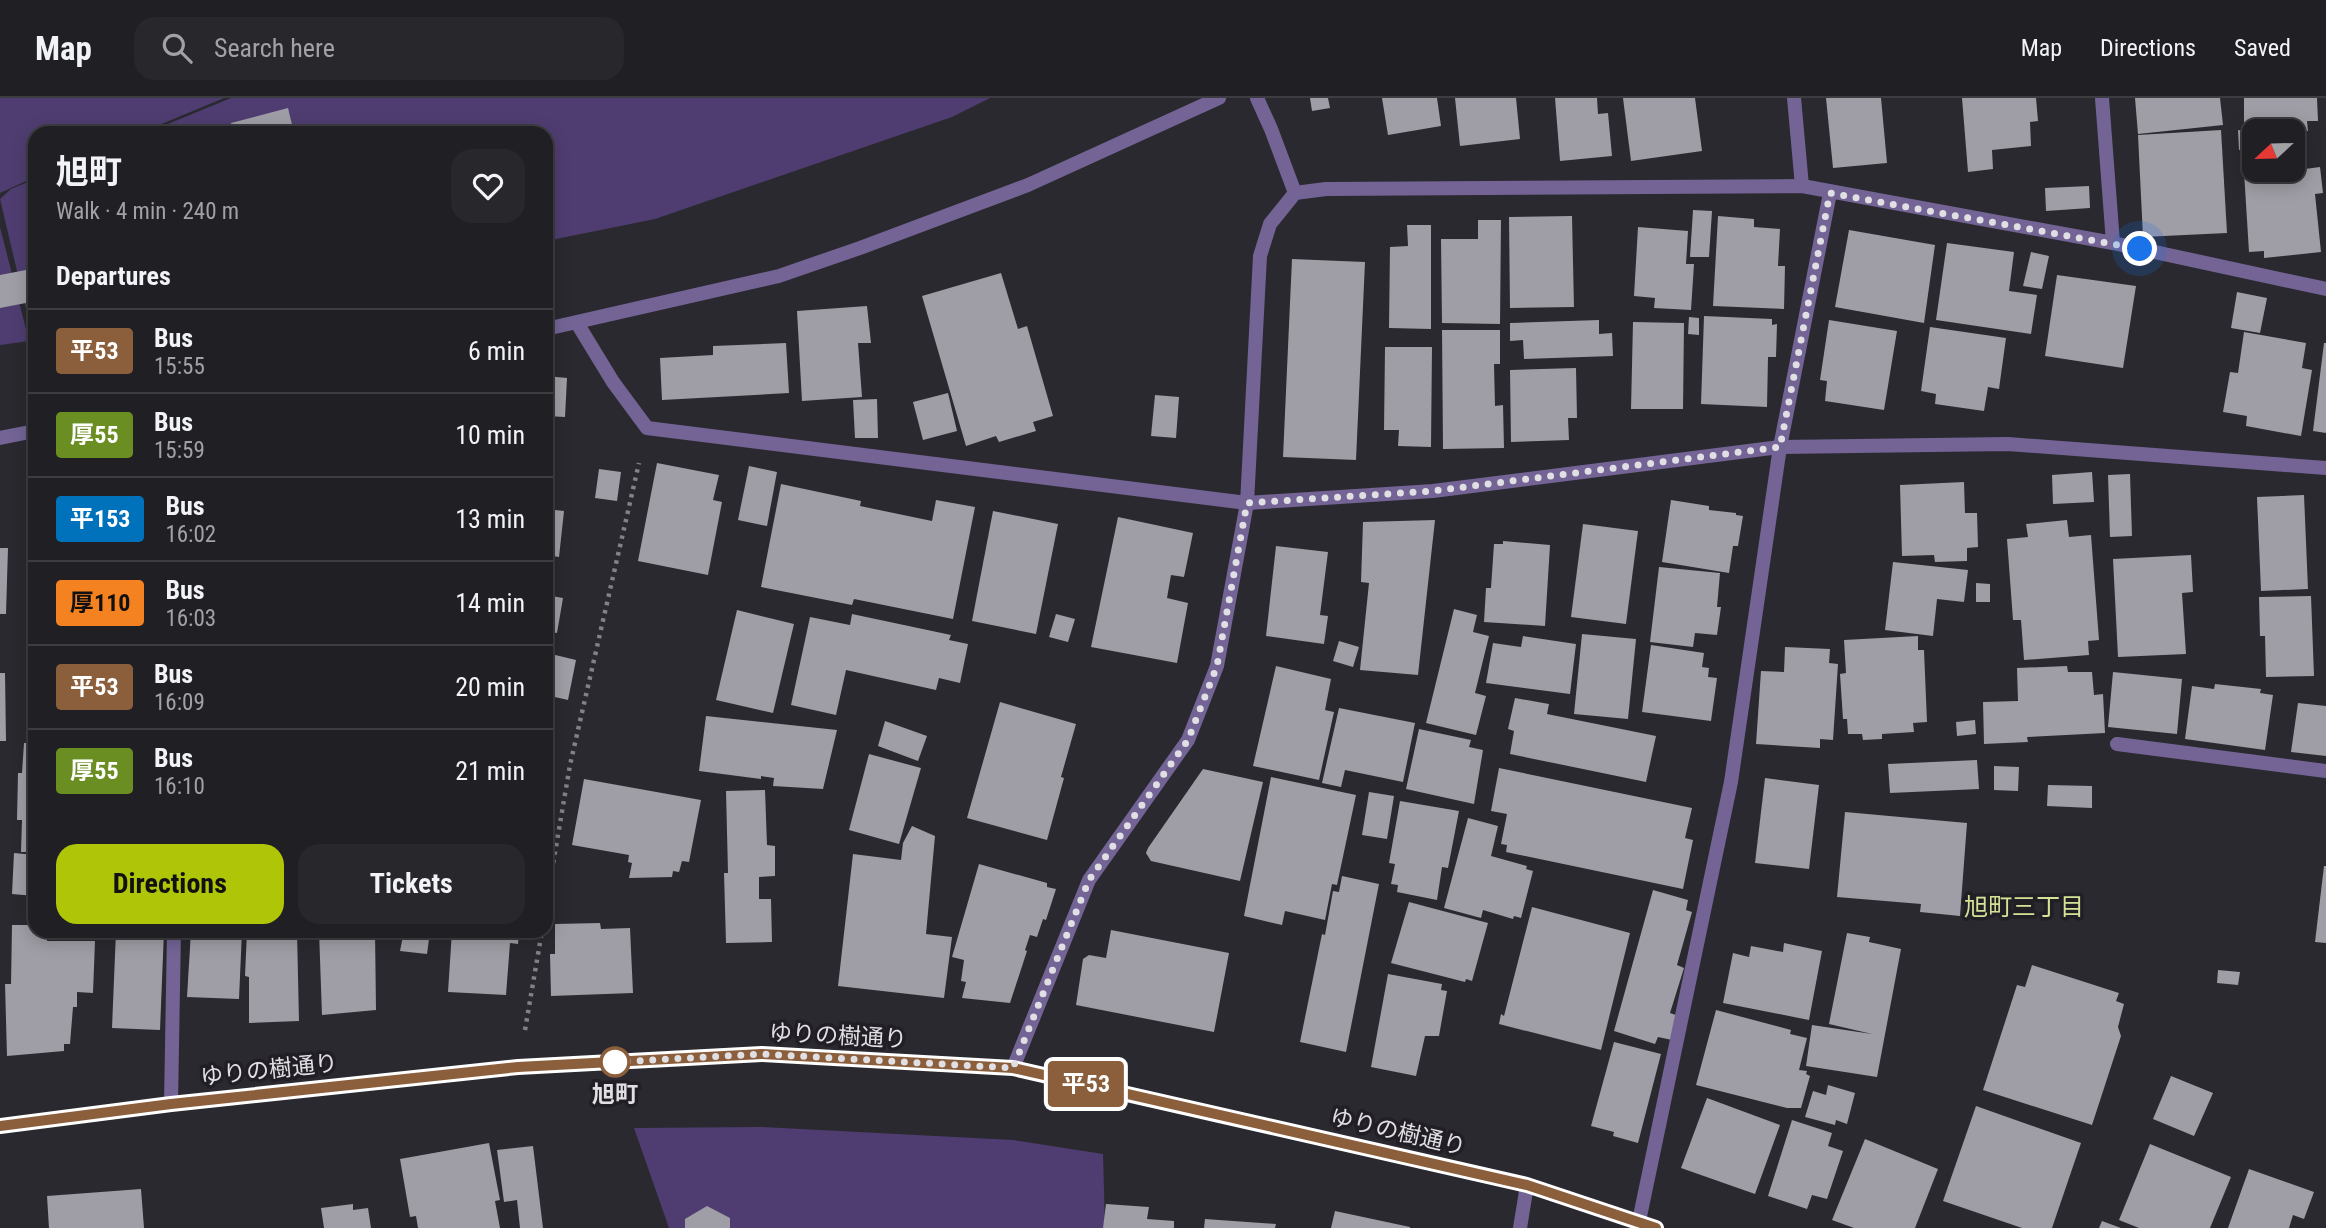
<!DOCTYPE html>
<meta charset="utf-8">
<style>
body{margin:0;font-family:"Roboto Condensed","Noto Sans JP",sans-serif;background:#28272b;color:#f1f3f6;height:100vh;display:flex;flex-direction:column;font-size:26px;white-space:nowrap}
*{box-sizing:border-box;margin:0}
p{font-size:23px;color:#a2a2a6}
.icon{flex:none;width:38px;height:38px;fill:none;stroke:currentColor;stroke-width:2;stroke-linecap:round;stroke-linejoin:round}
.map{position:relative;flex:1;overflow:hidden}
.drawer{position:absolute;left:28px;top:28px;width:525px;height:812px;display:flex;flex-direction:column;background:#201f23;border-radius:21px;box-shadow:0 4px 18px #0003,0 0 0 2px #3d3d41}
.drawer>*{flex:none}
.badge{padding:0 14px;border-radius:5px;font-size:24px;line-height:46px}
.needle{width:46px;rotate:248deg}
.controls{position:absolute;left:2242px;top:21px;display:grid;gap:14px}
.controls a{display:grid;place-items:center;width:63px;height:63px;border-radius:14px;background:#201f23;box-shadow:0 4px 18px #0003,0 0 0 2px #3d3d41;font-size:35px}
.you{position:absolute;width:35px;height:35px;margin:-18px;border:5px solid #fff;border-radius:50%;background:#1a73e8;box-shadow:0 0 0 10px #1a73e833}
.map>.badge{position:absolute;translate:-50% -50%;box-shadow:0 0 0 4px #fff}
h2{padding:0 28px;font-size:26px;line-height:63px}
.round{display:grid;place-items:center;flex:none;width:74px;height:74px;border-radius:21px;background:#28272b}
.head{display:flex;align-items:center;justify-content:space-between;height:119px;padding:0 28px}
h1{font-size:33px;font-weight:700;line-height:52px}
.action{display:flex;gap:14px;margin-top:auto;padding:14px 28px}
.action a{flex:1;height:80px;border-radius:21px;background:#aec508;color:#111;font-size:28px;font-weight:700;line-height:80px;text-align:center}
.action a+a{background:#28272b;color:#f1f3f6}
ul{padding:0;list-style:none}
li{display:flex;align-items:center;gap:21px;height:84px;padding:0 28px;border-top:2px solid #3d3d41}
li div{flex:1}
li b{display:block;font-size:26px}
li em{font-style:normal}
li .badge{min-width:77px;font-weight:700;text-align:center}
header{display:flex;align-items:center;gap:42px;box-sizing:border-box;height:98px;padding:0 35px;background:#201f23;border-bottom:2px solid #3d3d41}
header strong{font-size:33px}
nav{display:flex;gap:38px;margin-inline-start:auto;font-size:24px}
.search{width:490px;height:63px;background:#28272b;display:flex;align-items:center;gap:18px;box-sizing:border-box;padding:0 24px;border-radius:21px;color:#a2a2a6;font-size:26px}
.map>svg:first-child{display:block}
</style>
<header>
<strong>Map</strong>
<div class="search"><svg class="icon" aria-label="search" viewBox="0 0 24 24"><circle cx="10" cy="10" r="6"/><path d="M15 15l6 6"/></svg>Search here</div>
<nav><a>Map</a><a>Directions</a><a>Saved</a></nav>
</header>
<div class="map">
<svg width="2326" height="1130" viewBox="0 0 2326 1130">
<rect width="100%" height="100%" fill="#2a292f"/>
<!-- green -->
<g fill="#4f3d71">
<path d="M0,0H224L140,35H35V79L0,95Z"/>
<path d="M231,0H990L952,19L655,121L546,143V35H146Z"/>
<path d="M35,81V249L0,101L11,91Z"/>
<path d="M0,129L29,243L0,247Z"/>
<path d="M761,1029L1013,1042L1103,1056L1105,1130H669L634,1030Z"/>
</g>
<!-- building -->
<g fill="#9f9da5">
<path d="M1310,0H1328L1330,10L1312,13Z"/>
<path d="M1382,0H1437L1441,28L1388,37Z"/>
<path d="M1455,0H1516L1520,41L1460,48Z"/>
<path d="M1555,0H1597L1598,16L1608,15L1612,58L1560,63Z"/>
<path d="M1623,0H1695L1702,53L1631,63Z"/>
<path d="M1826,0H1881L1887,65L1833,70Z"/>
<path d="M1962,0H2036L2038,23L2030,24L2031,48L1992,52L1993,71L1968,74Z"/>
<path d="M2135,0H2220L2223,27L2138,36Z"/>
<path d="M2244,0H2317L2318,23H2307L2308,33H2254V37L2251,38L2252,51L2239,52L2238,32L2244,33Z"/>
<path d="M288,10L294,35H234L231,25Z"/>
<path d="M2221,32L2227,135L2143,139L2138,37Z"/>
<path d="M2303,51L2305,71L2320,69L2323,95L2315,96L2321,154L2264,160V153L2249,154L2243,58L2254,57V72H2292V52Z"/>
<path d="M2089,88L2090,110L2046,113L2045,90Z"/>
<path d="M1693,112L1712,113L1709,159H1690Z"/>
<path d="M1572,118L1574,209L1510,210L1509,119Z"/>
<path d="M1718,118L1754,121V129L1780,131L1778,168H1785L1784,211L1713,208Z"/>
<path d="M1478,122H1501L1500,226L1442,225L1441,141H1478Z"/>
<path d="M1407,127H1431V231L1389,230L1390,149L1408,148Z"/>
<path d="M1638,129L1688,133L1686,166H1694L1691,212L1654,210L1655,200L1634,198Z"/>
<path d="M1849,132L1935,147L1924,225L1835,209Z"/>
<path d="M1947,145L2014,154L2009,193L2037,197L2031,236L1936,222Z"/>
<path d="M2031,154L2049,158L2042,191L2023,188Z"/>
<path d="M1292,161L1365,164L1356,362L1283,359Z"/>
<path d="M26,172L31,204L0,210V177Z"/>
<path d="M1001,175L1018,231L1027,228L1053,318L1033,324L1036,333L999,344L996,338L966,348L922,198Z"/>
<path d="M2057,177L2136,188L2123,270L2045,258Z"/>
<path d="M2237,194L2267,200L2260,235L2231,230Z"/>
<path d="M867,208L871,245H858L862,299L802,303L797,213Z"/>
<path d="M1704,218L1772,221V227L1777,226L1776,259H1768L1767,309L1701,306Z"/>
<path d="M1689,219L1699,220V237L1688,236Z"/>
<path d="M1599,222V236L1612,235L1613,258L1524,261L1523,242L1510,243V225Z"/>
<path d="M1829,222L1897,233L1884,312L1825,303L1827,283L1820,282Z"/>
<path d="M1633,224L1684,225L1683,311H1631Z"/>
<path d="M1930,229L2006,240L1999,291L1988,289L1984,313L1935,306L1936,296L1921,293Z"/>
<path d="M1442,232H1500V266H1494L1495,308L1503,307L1504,350L1443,351Z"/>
<path d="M2244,234L2306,245L2302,270L2312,272L2301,338L2246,328L2247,318L2223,314L2230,274L2238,275Z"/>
<path d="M786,245L789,295L662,302L660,260L713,257V248Z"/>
<path d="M2324,245H2326V335L2313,333Z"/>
<path d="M1385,249H1432L1431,349L1398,348L1399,332H1384Z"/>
<path d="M1576,270L1577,320H1568L1569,342L1511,344L1510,272Z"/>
<path d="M546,278L567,280L565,319L546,318Z"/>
<path d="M948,295L957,333L923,342L913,304Z"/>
<path d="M1155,297L1179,299L1176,340L1151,338Z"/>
<path d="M877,301L878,340H855L853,302Z"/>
<path d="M657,365L719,377L713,402L722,404L708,477L638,463Z"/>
<path d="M749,368L777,374L767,428L738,422Z"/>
<path d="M599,371L621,374L617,403L595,400Z"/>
<path d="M2092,374L2094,404L2053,406L2052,377Z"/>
<path d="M2130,376L2132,438L2110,439L2108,377Z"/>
<path d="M1964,384L1965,415H1977L1978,449L1967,450V463L1935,464L1934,457L1902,458L1900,387Z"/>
<path d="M781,386L861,403L860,408L932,423L936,402L975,409L953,521L854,501L852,507L761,489Z"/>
<path d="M2304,397L2308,491L2261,493L2257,399Z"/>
<path d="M1671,402L1709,408V412L1736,415V417L1743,418L1738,448H1733L1729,475L1662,464Z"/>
<path d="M546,411L564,413L559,459L546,457Z"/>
<path d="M993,413L1058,426L1036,536L972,523Z"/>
<path d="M1118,419L1193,435L1184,479L1171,477L1167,500L1188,505L1177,565L1091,549Z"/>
<path d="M1435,422L1418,577L1360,572L1369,485L1361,484L1363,424Z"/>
<path d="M2067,422L2069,439L2091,437L2099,542L2088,543L2089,557L2024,562L2021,522H2013L2007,441L2028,439L2026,426Z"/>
<path d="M1583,426L1638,433L1626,526L1571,519Z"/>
<path d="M1503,443L1550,447L1545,528L1484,524L1486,490H1491L1494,446H1503Z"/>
<path d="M1276,448L1328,454L1320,517L1328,518L1324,546L1266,538Z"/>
<path d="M0,450H8L6,516H0Z"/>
<path d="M2191,457L2193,494L2182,495L2186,556L2118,559L2113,461Z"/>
<path d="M1893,464L1968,472L1964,504L1937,501L1933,538L1885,532Z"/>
<path d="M1659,469L1720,475L1717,509H1721L1717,537L1695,535L1693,549L1650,544Z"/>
<path d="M1976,485L1990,486V504H1976Z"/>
<path d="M546,497L563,500L557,535L546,533Z"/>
<path d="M2311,498L2314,578L2266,579L2265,538H2260L2259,499Z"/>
<path d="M1454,511L1477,517L1473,534L1489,538L1475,595L1486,598L1476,637L1426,625Z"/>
<path d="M737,512L794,526L773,615L716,602Z"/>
<path d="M852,516L951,537L949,542L968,546L960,585L939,580L936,592L846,572L836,617L791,607L810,519L850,527Z"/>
<path d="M1056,516L1075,521L1068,544L1049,539Z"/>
<path d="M1582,536L1636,541L1628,621L1574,616Z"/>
<path d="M1523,538L1576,546L1570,596L1486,585L1493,545L1521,549Z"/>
<path d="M1918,538V552H1924L1927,624L1913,625L1914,634L1882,636V641L1863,642L1862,636H1848L1847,621H1843L1840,576L1846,575L1844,542Z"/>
<path d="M1339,543L1359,549L1353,569L1333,563Z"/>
<path d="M1651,547L1704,555L1702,569L1709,570L1708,579L1717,580L1711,623L1642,614Z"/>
<path d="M1785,549L1830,551L1829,565L1838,566L1833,642L1820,641V650L1756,646L1761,573L1784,574Z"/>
<path d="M547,555L576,562L568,602L546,597Z"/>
<path d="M1276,568L1331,581L1325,612L1334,614L1319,682L1253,668Z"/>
<path d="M2067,568L2068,574H2092L2094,597L2103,596L2105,635L2027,639L2028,644L1984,646L1983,604L2018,603L2017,570Z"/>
<path d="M2113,574L2182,581L2177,636L2108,629Z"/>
<path d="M0,575H5L6,643H0Z"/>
<path d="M2215,586L2261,591L2260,595L2273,597L2265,652L2185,641L2192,588L2214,591Z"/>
<path d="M1515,600L1549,606L1547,616L1656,638L1646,684L1510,656L1514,633L1508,631Z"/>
<path d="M1000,604L1076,626L1061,679L1064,680L1047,742L967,720Z"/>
<path d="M2298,605L2326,608V658L2291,654Z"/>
<path d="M1339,610L1415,625L1403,684L1345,672L1341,689L1322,685Z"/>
<path d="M706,618L837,632L823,691L773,688L774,680L761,678V681L699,673Z"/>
<path d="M1975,622L1976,636L1957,638L1956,624Z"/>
<path d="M885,623L927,638L918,663L878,648Z"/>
<path d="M1419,631L1471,642L1469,649L1483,652L1474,706L1406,691Z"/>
<path d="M24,645H35V754H21L22,722H17L18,675H22Z"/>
<path d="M869,656L921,670L899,746L849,732Z"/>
<path d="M1977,662L1979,691L1890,695L1888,666Z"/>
<path d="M1994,668L2019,669L2018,693L1994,692Z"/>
<path d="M1499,670L1692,710L1685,740L1693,742L1683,791L1506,754L1507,747L1501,746L1507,716L1491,713Z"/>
<path d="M1203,671L1263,684L1240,783L1151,763L1146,755L1148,750Z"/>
<path d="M1271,679L1356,697L1337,787L1332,786L1325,822L1285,813L1282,827L1244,818Z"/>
<path d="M1765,680L1819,687L1809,771L1755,765Z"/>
<path d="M584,681L701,702L689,764L682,763L679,774L673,773L672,779L629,780L632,765L628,764L629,757L572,747Z"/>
<path d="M2048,687L2092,688V710L2047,708Z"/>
<path d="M765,692L767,747L775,748V778L759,779V801H771L772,844L726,845L724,775H728L726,693Z"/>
<path d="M1369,694L1394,698L1387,741L1362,737Z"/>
<path d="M1400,703L1459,713L1448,770L1442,769L1437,802L1397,794L1398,787L1391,786L1395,766L1389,765Z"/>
<path d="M1845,714L1967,725L1960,818L1920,814L1921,806L1837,799Z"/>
<path d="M1468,720L1498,728L1491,758L1527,768L1526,771L1533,773L1521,820L1514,818L1513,821L1483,812L1481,820L1444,810Z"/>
<path d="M912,728L935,738L926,836L952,839L944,900L838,888L853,756L901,762L903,745Z"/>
<path d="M14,755L35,757V798L12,796Z"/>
<path d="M979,766L1047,785V789L1056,791L1046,822L1043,821L1037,839L1030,837L1025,852L1027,853L1010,905L962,900L966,884L961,883L964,862L952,859Z"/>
<path d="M2324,768H2326V845L2315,844Z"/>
<path d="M1342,778L1379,786L1346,954L1300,944L1322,836L1325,837L1333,793L1339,794Z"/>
<path d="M1653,792L1688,802L1686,812L1692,814L1677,867L1684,870L1670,915L1679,918L1672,942L1658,939L1655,946L1614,933Z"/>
<path d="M1409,804L1488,825L1472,883L1466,881L1465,884L1391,865Z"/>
<path d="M1532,809L1630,835L1601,952L1499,926L1501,916L1504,918Z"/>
<path d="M600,825L601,831L630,830L633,895L551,898L550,856H555V826Z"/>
<path d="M12,827H35V833H48L47,843H95L93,895L77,894V909H73L70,946H64V953L7,958L5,886H11Z"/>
<path d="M1111,832L1229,855L1214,934L1076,907L1083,861L1089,857L1106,860Z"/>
<path d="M116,833H164L160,932L112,930Z"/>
<path d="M191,833H242L239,901L187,899Z"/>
<path d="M247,833H297L299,923L249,925V879L245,878Z"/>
<path d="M319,833H375L376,912L322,917Z"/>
<path d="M399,833H440L439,842L429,841L427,856L400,853L403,838H398Z"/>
<path d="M452,833H519L518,846L510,845L506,897L448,894Z"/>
<path d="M1847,835L1870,839L1869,844L1901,851L1877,979L1806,968L1812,927L1872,936L1829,926Z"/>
<path d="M1784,845L1822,853L1809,922L1723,905L1733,855L1749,859L1751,848L1783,854Z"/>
<path d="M2032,867L2119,895L2116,903L2124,906L2118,929L2121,938L2092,1027L1983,992L2017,887L2025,889Z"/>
<path d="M2218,872L2240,874L2238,887L2217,885Z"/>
<path d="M1388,876L1442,886L1441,892L1447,893L1439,938H1425L1416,978L1371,969Z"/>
<path d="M1716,912L1791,932L1790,936L1807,940L1799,972L1807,973L1806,976L1810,978L1801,1010H1787L1696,987Z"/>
<path d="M1614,944L1661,956L1638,1045L1613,1038L1614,1034L1591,1028Z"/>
<path d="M2171,978L2213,995L2194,1038L2153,1021Z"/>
<path d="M1828,987L1855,995L1847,1026L1836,1022L1835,1027L1805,1019L1813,993L1826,997Z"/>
<path d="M1707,1000L1780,1027L1755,1096L1681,1070Z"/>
<path d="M1976,1008L2081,1045L2052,1130H2022L1943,1103Z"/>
<path d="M1792,1022L1832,1035L1828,1048L1843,1053L1827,1101L1812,1097L1807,1111L1768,1098Z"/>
<path d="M1865,1041L1938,1071L1915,1130H1854L1832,1122Z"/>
<path d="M489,1045L500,1102L495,1103L500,1130H418L416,1118L410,1119L400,1061Z"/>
<path d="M2150,1046L2231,1079L2210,1130H2139L2119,1122Z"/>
<path d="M533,1048L543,1130H520L517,1102L504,1104L497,1052Z"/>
<path d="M2249,1071L2314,1094L2304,1121L2293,1117L2289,1130H2228Z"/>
<path d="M141,1091L144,1130H49L47,1098Z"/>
<path d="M353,1106V1112L368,1110L371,1130H324L321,1110Z"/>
<path d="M1106,1106L1149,1109L1147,1121L1174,1123V1130H1103Z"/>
<path d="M707,1108L730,1120V1130H685V1121Z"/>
<path d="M1335,1113L1410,1129V1130H1331Z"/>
<path d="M1205,1121L1276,1126L1275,1130H1204Z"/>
<path d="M2102,1123L2121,1130H2099Z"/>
</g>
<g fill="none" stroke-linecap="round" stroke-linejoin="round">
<!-- path -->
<g stroke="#828187" stroke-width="4.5" stroke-dasharray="3.5 5" stroke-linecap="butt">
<path d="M546,807L570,667L639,365"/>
<path d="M525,932L542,833"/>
</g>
<!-- service -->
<g stroke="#736495" stroke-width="14">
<path d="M2102,0L2113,145"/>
<path d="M2117,646L2326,673"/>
</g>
<!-- minor -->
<g stroke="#736495" stroke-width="14">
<path d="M1257,0L1271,31L1295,95"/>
<path d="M1794,0L1802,88"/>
<path d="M577,225L613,284L647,330L1247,405L1433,393L1780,349L2008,346L2326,370"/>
<path d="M546,231L779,178L860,150L1028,87L1219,0"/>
<path d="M0,340L35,333"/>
<path d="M1013,970L1089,782L1188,642L1217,568L1247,405L1260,158L1270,126L1295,95L1326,91L1802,88L2113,145L2326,191"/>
<path d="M171,1006L174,833"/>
<path d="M1639,1123L1731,684L1780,349L1830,95"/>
<path d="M1520,1130L1527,1087"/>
</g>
<!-- secondary -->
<path stroke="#9d84d2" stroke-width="14" d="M0,1028L171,1006L518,969L762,956L1013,970L1527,1087L1656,1130"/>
</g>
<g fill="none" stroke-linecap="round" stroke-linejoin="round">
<!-- line casing -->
<g stroke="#fff" stroke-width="16">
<path id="line" d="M0,1028L171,1006L518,969L762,956L1013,970L1527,1087L1656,1130"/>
</g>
<!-- line -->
<use href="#line" stroke="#8b5e3c" stroke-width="10"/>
<!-- walk -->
<path stroke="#e0dfe3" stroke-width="7" stroke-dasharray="0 12.6" d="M615,964L762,956L1013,970L1089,782L1188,642L1217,568L1247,405L1433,393L1780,349L1830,95L2140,151"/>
</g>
<!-- markers -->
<circle fill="#fff" stroke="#8b5e3c" stroke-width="3.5" cx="615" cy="964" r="14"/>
<g text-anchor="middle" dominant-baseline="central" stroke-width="7" stroke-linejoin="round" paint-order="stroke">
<!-- street labels -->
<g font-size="23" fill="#e0dfe3" stroke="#211f25">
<text transform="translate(838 938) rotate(3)">ゆりの樹通り</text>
<text transform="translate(269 972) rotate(-6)">ゆりの樹通り</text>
<text transform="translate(1398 1034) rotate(13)">ゆりの樹通り</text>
</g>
<!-- stop labels -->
<g font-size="23" font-weight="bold" fill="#e0dfe3" stroke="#211f25">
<text x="615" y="996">旭町</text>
</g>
<!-- neighbourhood labels -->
<g font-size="24" fill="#d3e296" stroke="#211f25">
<text x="2024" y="809">旭町三丁目</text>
</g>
</g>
</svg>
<div class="controls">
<a><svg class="needle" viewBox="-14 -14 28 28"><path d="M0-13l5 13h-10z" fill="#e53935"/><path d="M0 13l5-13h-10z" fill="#a2a2a6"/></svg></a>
</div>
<div class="you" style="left:2140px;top:151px"></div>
<b class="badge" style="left:1086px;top:986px;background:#8b5e3c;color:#fff">平53</b>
<section class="drawer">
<div class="head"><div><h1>旭町</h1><p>Walk · 4 min · 240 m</p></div><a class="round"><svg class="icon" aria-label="heart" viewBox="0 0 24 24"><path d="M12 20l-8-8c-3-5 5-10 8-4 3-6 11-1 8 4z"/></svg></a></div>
<h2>Departures</h2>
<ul>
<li><span class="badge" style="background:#8b5e3c;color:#fff">平53</span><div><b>Bus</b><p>15:55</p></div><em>6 min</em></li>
<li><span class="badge" style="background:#6b8e23;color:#fff">厚55</span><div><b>Bus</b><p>15:59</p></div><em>10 min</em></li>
<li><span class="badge" style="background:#0072bc;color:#fff">平153</span><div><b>Bus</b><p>16:02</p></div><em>13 min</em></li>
<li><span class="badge" style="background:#f58220;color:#111">厚110</span><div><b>Bus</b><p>16:03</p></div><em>14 min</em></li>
<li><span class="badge" style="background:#8b5e3c;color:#fff">平53</span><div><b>Bus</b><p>16:09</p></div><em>20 min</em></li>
<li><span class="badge" style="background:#6b8e23;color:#fff">厚55</span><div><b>Bus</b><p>16:10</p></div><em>21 min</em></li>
</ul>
<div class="action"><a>Directions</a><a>Tickets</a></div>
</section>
</div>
